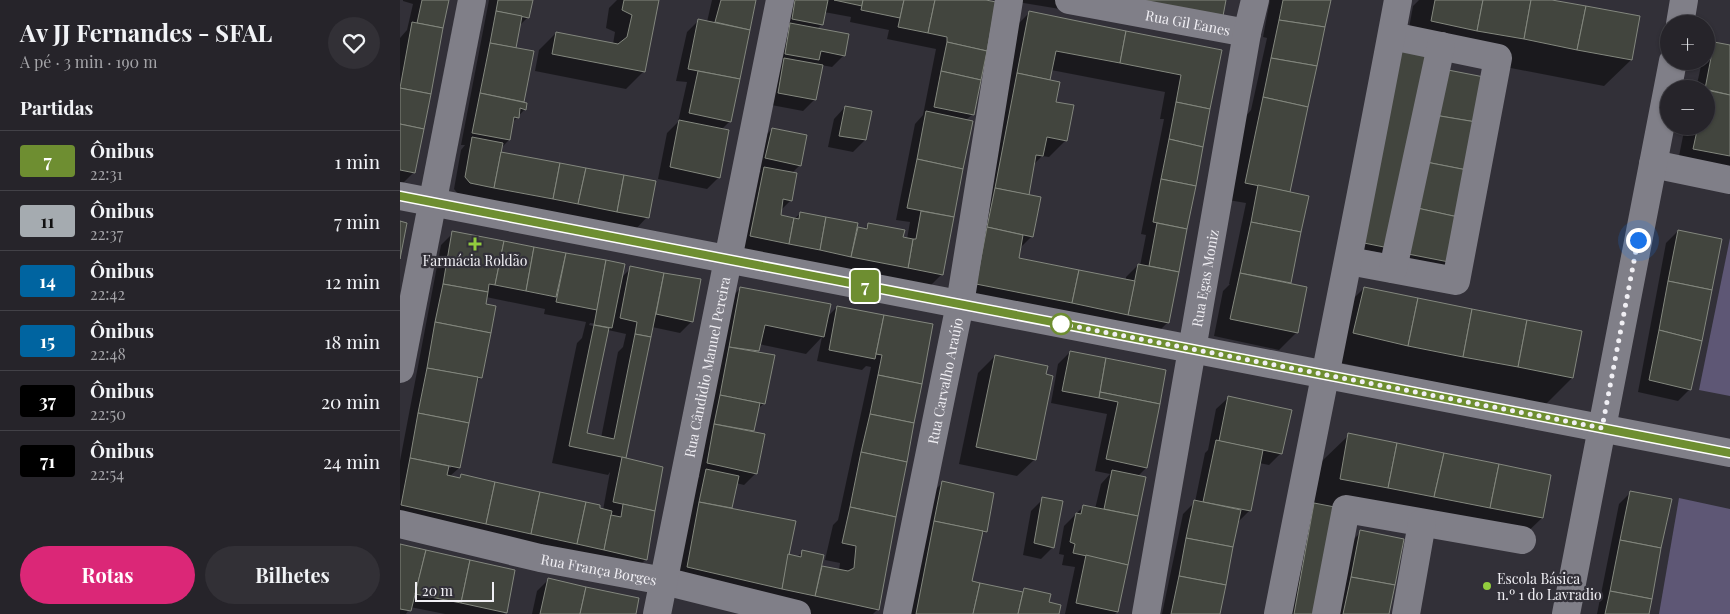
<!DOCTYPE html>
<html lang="pt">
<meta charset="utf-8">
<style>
body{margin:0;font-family:"Playfair Display",serif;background:#323036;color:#f1f3f6;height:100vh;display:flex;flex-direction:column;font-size:19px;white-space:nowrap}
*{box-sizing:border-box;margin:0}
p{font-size:16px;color:#a4a4a8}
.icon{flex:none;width:28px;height:28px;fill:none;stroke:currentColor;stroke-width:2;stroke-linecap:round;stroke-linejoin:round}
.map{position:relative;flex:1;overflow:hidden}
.details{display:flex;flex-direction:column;background:#26242a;width:400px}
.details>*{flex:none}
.badge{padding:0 10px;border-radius:4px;font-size:18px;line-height:32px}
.tools{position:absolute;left:1260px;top:15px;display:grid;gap:10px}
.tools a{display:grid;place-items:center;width:55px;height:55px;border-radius:50%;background:#26242a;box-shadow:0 1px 4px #0004,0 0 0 1px #424147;font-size:25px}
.scale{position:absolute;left:15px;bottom:12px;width:79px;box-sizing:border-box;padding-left:5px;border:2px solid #f0eff4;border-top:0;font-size:14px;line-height:18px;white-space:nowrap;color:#f0eff4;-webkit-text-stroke:4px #323038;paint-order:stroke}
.you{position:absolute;width:25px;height:25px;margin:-12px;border:4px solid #fff;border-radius:50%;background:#1a73e8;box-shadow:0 0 0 8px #1a73e833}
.map>.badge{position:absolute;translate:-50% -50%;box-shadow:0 0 0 2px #fff}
h2{padding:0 20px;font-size:19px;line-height:45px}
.round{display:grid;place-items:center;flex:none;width:52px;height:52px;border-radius:26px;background:#323036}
.headline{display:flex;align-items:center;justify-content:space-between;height:85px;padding:0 20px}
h1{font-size:24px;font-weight:700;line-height:38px}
.button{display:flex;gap:10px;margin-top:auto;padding:10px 20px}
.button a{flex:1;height:58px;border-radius:30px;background:#db2777;color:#fff;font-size:20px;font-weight:700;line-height:58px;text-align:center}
.button a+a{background:#323036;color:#f1f3f6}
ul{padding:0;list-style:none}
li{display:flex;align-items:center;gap:15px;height:60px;padding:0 20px;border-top:1px solid #424147}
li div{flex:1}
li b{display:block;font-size:19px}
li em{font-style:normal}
li .badge{min-width:55px;font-weight:700;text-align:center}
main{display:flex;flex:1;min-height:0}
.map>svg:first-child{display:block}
</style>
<main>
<section class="details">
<div class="headline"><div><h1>Av JJ Fernandes - SFAL</h1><p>A pé · 3 min · 190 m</p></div><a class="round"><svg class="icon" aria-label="heart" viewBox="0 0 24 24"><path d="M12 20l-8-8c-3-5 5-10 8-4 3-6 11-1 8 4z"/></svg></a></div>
<h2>Partidas</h2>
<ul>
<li><span class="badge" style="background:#6e8e31;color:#fff">7</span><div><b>Ônibus</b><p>22:31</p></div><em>1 min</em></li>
<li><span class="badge" style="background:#a5abb0;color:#111">11</span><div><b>Ônibus</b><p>22:37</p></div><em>7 min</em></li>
<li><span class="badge" style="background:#0064a0;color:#fff">14</span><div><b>Ônibus</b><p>22:42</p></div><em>12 min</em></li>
<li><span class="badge" style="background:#0064a0;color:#fff">15</span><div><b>Ônibus</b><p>22:48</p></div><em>18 min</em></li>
<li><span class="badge" style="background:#000;color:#fff">37</span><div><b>Ônibus</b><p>22:50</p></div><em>20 min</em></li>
<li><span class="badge" style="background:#000;color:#fff">71</span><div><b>Ônibus</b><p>22:54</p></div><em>24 min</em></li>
</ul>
<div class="button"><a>Rotas</a><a>Bilhetes</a></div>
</section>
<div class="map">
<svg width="1330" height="614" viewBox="0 0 1330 614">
<rect width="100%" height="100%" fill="#323038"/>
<!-- green -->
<g fill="#5e5775">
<path d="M1330,238V396L1299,390Z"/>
<path d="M1279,498L1330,509V614H1259Z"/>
</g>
<!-- shadow -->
<g fill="#0007" fill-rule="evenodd">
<path d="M3,0H47L14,172L2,184H0V38L7,30L13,4L3,1Z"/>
<path d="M89,0H131L128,17L118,27L114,49L133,52L123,103L125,109L112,123L109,140L101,148L100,153L247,217L236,229L58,194L54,189L61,150L65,145H61Z"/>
<path d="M217,0H258L243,72L226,89L135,71L139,50L156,33L213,44L215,32L206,28L209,8Z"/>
<path d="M312,0H354L330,121L321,130L319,177L307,189L258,179L267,133L278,122L287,82L276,81L287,32L299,20L307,22Z"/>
<path d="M390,0H579L573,114L566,120L572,122L542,274L530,286L339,248L352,180L361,171L354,170L360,141L372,129L400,165L391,174V200L380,211L379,216L394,219L401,213L463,230L469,224L507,239L510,222L496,220L515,124L523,115L536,49L487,39L489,30L450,22L451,17L424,12L421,25L417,29L444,55L432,67L421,65L415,99L403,111L366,104Z"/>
<path d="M612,0H825L805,33L611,1Z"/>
<path d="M870,0H929L889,193V282L888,284L906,288L896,333L879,350L814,336L823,291L830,284H829L846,203L828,200L846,116L851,110L867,38L863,37Z"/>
<path d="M1019,0H1147L1231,60L1204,86L1028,52L982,253L959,249L1006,45L1013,6Z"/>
<path d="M629,13L821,51L768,322L756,334L560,301L612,30ZM651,70L765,92L760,119H764L741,234L746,235L740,266L738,265L726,277V280L617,259L620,248L632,236L628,194L633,165L642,156L649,157L666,140L648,81Z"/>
<path d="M1315,43L1330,47V175L1277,166L1285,126H1306V89H1296L1302,61H1306V52Z"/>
<path d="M1031,83L1048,262L1036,274L997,266Z"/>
<path d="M445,107L465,140L453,152L428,147L434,119Z"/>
<path d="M1278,231L1290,389L1278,401L1238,392L1266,243Z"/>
<path d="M53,233L223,265L221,278L231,268L300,280L292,321L280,333L252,327L225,458L246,559L234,571L0,525V461L41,245ZM86,297L145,309L144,314L186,322L182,338L177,343L152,463L208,475L210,472L203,510L61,476L58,479L49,477L59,468L75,383L81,377ZM190,323L203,325V328L189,325ZM208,330L226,334L223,347L218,352L201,438L186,434ZM43,464L51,465V468L42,466Z"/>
<path d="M341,288L426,318L437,307L532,325L477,610L473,614H403L270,584L294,482L300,476L296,475L323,305ZM422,337L417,361L462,370L466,366L471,367L438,520L433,525L425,560L440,563L439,570L423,567L419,571L403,552L397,557L388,555L329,509L336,483L344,485L356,473L353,432L357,410L364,403L356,353L359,344L406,354Z"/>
<path d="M964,288L1181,332L1172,378L1145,405L927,360L937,315Z"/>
<path d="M670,352L765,371L746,468L737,477L744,478L717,612L715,614H665L675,567L662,565L664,555L659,554L664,526L684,506L695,509L701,484L710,474L695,471L707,414L651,403L658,364Z"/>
<path d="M595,356L635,459L617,476L559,464L578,373Z"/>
<path d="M828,398L881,453L869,465L859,463L849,511L837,523L818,614H762L783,514L795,502L805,453L808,450L816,409Z"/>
<path d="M949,435L1142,518L1115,544L938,510L919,614H890L909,511L913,506L922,461Z"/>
<path d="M542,483L586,531L580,536L571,582L620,593L625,589L648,603L658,614H503L530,495Z"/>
<path d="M1231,492L1248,614H1197L1219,504Z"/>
<path d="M643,499L653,547L641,559L623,555L631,511Z"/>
<path d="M961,532L988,614H934L949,544Z"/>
<path d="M0,546L106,612L104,614H45L10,607L6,614H0Z"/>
<path d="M149,579L234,614H132L137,591Z"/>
</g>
<!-- building -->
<g fill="#42453e" stroke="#83877e">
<path d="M22,0H49L43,28L17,23Z"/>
<path d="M98,0H133L129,18L96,11Z"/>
<path d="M224,0H259L245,72L152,54L156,32L218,44L227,37L232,15L222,10Z"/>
<path d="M321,0H356L350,30L315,22Z"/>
<path d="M395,0H428L423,25L392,19Z"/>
<path d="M434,0H463L462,6Z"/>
<path d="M463,0H504L500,18L461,10Z"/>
<path d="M504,0H535L528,33L498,27Z"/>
<path d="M535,0H586L596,2L587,51L547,42V37L528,33Z"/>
<path d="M727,0H826L823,16Z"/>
<path d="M883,0H931L925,27L879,20Z"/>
<path d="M1035,0H1083L1077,31L1031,21Z"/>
<path d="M1083,0H1131L1124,39L1077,31Z"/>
<path d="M1131,0H1152L1186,6L1177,50L1124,39Z"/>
<path d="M1186,6L1240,16L1232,60L1177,50Z"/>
<path d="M96,11L122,16L116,48L90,43Z"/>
<path d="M629,11L726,31L720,63L656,51L650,80L617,73Z"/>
<path d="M298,19L350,30L340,79L288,69Z"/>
<path d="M879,20L925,27L917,66L871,58Z"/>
<path d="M12,22L43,28L31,94L0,88Z"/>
<path d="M390,23L449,34L445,56L421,51L419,60L385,54Z"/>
<path d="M726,31L822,50L810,109L776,102L781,75L720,63Z"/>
<path d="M547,42L587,51L581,80L541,71Z"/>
<path d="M1314,42L1330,45V95L1305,89Z"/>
<path d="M90,43L134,51L124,102L80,93Z"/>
<path d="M1002,43L1030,48L989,248L964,243Z"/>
<path d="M384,58L423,65L416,100L378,93Z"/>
<path d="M871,58L917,66L908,107L863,97Z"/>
<path d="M1043,69L1084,77L1076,122L1034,115Z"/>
<path d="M298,71L340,79L331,122L289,113Z"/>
<path d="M541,71L581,80L574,115L534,107Z"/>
<path d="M617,73L660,82L656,102L674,105L667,141L647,137L643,156L636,155L629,195L595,188Z"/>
<path d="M0,88L31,94L24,129L0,124Z"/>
<path d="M1306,90L1330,95V156L1293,149L1298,126H1306Z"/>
<path d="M80,93L127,103L126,110L120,108L119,118L114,117L110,140L72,133Z"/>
<path d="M863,97L908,107L890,192L845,183Z"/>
<path d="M776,102L810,109L803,147L769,139Z"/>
<path d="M445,106L472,111L466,140L439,136Z"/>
<path d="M526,111L573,121L563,169L517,159Z"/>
<path d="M1034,115L1076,122L1067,170L1026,162Z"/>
<path d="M279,120L329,130L320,178L270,167Z"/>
<path d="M0,124L24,129L15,173L0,170Z"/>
<path d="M372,128L407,135L401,166L365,158Z"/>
<path d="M72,137L103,143L94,188L70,183L65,177Z"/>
<path d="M769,139L803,147L796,186L761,179Z"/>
<path d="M101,152L160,163L153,199L94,188Z"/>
<path d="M517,159L563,169L554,217L507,208Z"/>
<path d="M1026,162L1067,170L1058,217L1017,208Z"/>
<path d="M160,163L186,168L178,204L153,199Z"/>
<path d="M364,167L397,173L392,201L383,199L381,215L394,218L389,244L350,236Z"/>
<path d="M186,168L224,175L217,212L178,204Z"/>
<path d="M224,175L256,181L249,218L217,212Z"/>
<path d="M761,179L796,186L787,229L753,222Z"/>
<path d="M858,185L909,196L901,232L851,222Z"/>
<path d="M595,188L641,197L633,237L587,227Z"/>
<path d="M1017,208L1058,217L1049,262L1008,254Z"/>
<path d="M521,211L554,217L543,275L508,268L513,239H516Z"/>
<path d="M400,212L426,217L420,250L389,244L394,218L399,219Z"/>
<path d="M426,217L458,223L451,257L420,250Z"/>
<path d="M0,221L7,223L0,259Z"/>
<path d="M851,222L901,232L891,283L840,273Z"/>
<path d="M468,223L505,230L503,237L513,239L508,268L451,257L458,227L467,229Z"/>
<path d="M757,223L787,229L779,272L749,266Z"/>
<path d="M587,227L623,235L619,258L679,270L672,303L576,284Z"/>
<path d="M1278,230L1322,239L1312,290L1268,281Z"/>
<path d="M52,231L104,241L95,285L89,284L88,292L43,284Z"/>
<path d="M104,241L134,247L126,291L95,285Z"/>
<path d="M134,247L166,253L156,297L126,291Z"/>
<path d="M166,253L206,260L197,310L156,302Z"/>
<path d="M206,260L225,264L212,328L194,325Z"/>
<path d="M738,264L779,272L769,323L728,315Z"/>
<path d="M230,266L264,273L251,337L235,334L237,322L220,318Z"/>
<path d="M679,270L735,281L728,315L672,303Z"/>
<path d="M264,273L301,279L293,322L256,314Z"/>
<path d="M840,273L907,287L898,333L830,319Z"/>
<path d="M1268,281L1312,290L1302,341L1259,330Z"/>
<path d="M43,284L88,292L86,304L96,306L91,333L35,322Z"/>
<path d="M340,287L431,304L424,337L365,325L359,351L329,347Z"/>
<path d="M964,287L1018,298L1008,346L953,333Z"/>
<path d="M1018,298L1072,309L1063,357L1008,346Z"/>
<path d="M437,306L484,315L475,359L429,350Z"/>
<path d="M1072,309L1127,320L1118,367L1063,357Z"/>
<path d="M484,315L533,324L522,384L478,375L482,355L476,354Z"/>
<path d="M1127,320L1182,331L1173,378L1118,367Z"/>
<path d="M35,322L91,333L82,378L27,368Z"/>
<path d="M194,325L209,328L187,433L214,439L235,334L251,337L226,458L169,446Z"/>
<path d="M1259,330L1302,341L1291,390L1249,380Z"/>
<path d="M329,347L375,355L365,404L320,395Z"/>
<path d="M670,351L706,358L699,398L662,391Z"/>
<path d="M595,355L648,366L646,374L653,376L636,460L576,447Z"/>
<path d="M706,358L766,370L760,404L700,392Z"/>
<path d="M27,368L78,377L69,423L18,413Z"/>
<path d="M478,375L522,384L514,423L470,414Z"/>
<path d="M700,392L760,404L747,468L706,459L718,402L699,398Z"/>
<path d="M320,395L360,403L354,431L314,424Z"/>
<path d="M828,396L892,410L882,454L819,441Z"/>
<path d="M18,413L69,423L60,468L10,458Z"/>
<path d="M470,414L514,423L507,462L461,452Z"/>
<path d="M314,424L365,434L357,474L307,463Z"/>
<path d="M948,433L997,443L988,488L940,479Z"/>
<path d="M816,440L863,450L851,511L803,502Z"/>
<path d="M997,443L1044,453L1034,497L988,488Z"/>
<path d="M461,452L507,462L496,517L450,507Z"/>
<path d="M1044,453L1099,464L1090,508L1034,497Z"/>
<path d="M222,457L263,467L255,511L213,502Z"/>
<path d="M10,458L49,466L47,475L60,478L61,474L95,482L86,524L1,505Z"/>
<path d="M1099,464L1151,475L1143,518L1090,508Z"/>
<path d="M306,469L339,476L332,508L299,502Z"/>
<path d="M712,470L746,477L738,516L704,509Z"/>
<path d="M542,481L594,493L587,532L534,521Z"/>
<path d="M95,482L140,492L131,534L86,524Z"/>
<path d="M1230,491L1272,499L1261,548L1220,540Z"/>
<path d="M140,492L186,502L177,544L131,534Z"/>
<path d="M642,497L663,501L654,548L634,543Z"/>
<path d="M794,500L841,510L833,547L786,538Z"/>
<path d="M186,502L200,505V508L212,511L204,550L177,544Z"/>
<path d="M299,502L396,521L382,589L287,567Z"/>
<path d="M914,503L940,508L920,614H894Z"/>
<path d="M223,504L255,511L247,560L204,550L211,515L221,517Z"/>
<path d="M683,505L738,516L728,565L673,553L675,544L670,542L676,513L681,514Z"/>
<path d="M450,507L496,517L479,610L415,596L422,566L448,571L454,568L456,546L442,543Z"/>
<path d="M534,521L583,531L572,581L580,583L573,614H516Z"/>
<path d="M960,530L1004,539L995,585L951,577Z"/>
<path d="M786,538L833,547L826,585L779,576Z"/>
<path d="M1220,540L1261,548L1252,599L1210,591Z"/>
<path d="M0,544L26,550L11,611L0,609Z"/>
<path d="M26,550L70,560L61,603L15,594Z"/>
<path d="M402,550L424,555L415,596L382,589L388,554L401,557Z"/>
<path d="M686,555L728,565L718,612L676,603Z"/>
<path d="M70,560L115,570L107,613L61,603Z"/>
<path d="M779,576L826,585L820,614H771Z"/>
<path d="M951,577L995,585L989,614H943Z"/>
<path d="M148,578L186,587L180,614H140Z"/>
<path d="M580,583L623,592L618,614H573Z"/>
<path d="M186,587L239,598L236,614H180Z"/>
<path d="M624,588L651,594L649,602L661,605L659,614H618Z"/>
<path d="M1210,591L1252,599L1249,614H1205Z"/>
</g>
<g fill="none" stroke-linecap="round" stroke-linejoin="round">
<!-- minor -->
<g stroke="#807f88" stroke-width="28">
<path id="s1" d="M669,0L847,33"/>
<path d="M1280,24L1284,0"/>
<path d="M1253,164L1330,180"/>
<path d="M0,196L1330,453"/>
<path d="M949,261L1056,281L1098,58L992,36"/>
<path d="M993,269L1041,46"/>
<path d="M0,369L72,0"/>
<path id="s2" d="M0,524L140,558L264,581L397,614"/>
<path id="s3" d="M257,614L380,0"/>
<path id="s4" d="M497,614L560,304L609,0"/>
<path id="s5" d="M746,614L847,33L855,0"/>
<path d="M878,614C918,409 960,205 998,0"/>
<path d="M926,614L946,509L1122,540"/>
<path d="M1006,614L1022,523"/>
<path d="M1166,614L1273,61"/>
</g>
</g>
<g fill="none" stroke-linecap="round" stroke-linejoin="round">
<!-- line casing -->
<g stroke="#fff" stroke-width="11">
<path id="line" d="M0,196L1330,453"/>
</g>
<!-- line -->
<use href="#line" stroke="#6e8e31" stroke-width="8"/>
<!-- walk -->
<path stroke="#f0eff4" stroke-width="5" stroke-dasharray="0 9" d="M661,324L657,323L1202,428L1238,240"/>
</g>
<!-- markers -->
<g fill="#92cd3e" stroke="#323038" stroke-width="2">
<path d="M72.5 236.5h5v5h5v5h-5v5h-5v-5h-5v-5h5z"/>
<circle cx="1087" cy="586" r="5"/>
</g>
<circle fill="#fff" stroke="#6e8e31" stroke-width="2.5" cx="661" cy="324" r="10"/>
<g text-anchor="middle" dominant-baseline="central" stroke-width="4.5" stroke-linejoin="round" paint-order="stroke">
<!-- street labels -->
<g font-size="14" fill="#f0eff4" stroke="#323038">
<text stroke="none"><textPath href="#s1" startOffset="121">Rua Gil Eanes</textPath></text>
<text stroke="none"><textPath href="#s5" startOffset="341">Rua Egas Moniz</textPath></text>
<text stroke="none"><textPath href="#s3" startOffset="252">Rua Cândidio Manuel Pereira</textPath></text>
<text stroke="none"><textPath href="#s4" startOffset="238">Rua Carvalho Araújo</textPath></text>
<text stroke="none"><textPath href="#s2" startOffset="204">Rua França Borges</textPath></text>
</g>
<!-- poi labels -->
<g font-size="14" fill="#f0eff4" stroke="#323038">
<text x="75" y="260">Farmácia Roldão</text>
<text x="1097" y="578" text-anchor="start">Escola Básica<tspan x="1097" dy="16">n.º 1 do Lavradio</tspan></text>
</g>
</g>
</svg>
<div class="tools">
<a>+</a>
<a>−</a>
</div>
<div class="scale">20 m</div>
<div class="you" style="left:1238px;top:240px"></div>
<b class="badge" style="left:465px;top:286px;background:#6e8e31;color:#fff">7</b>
</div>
</main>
